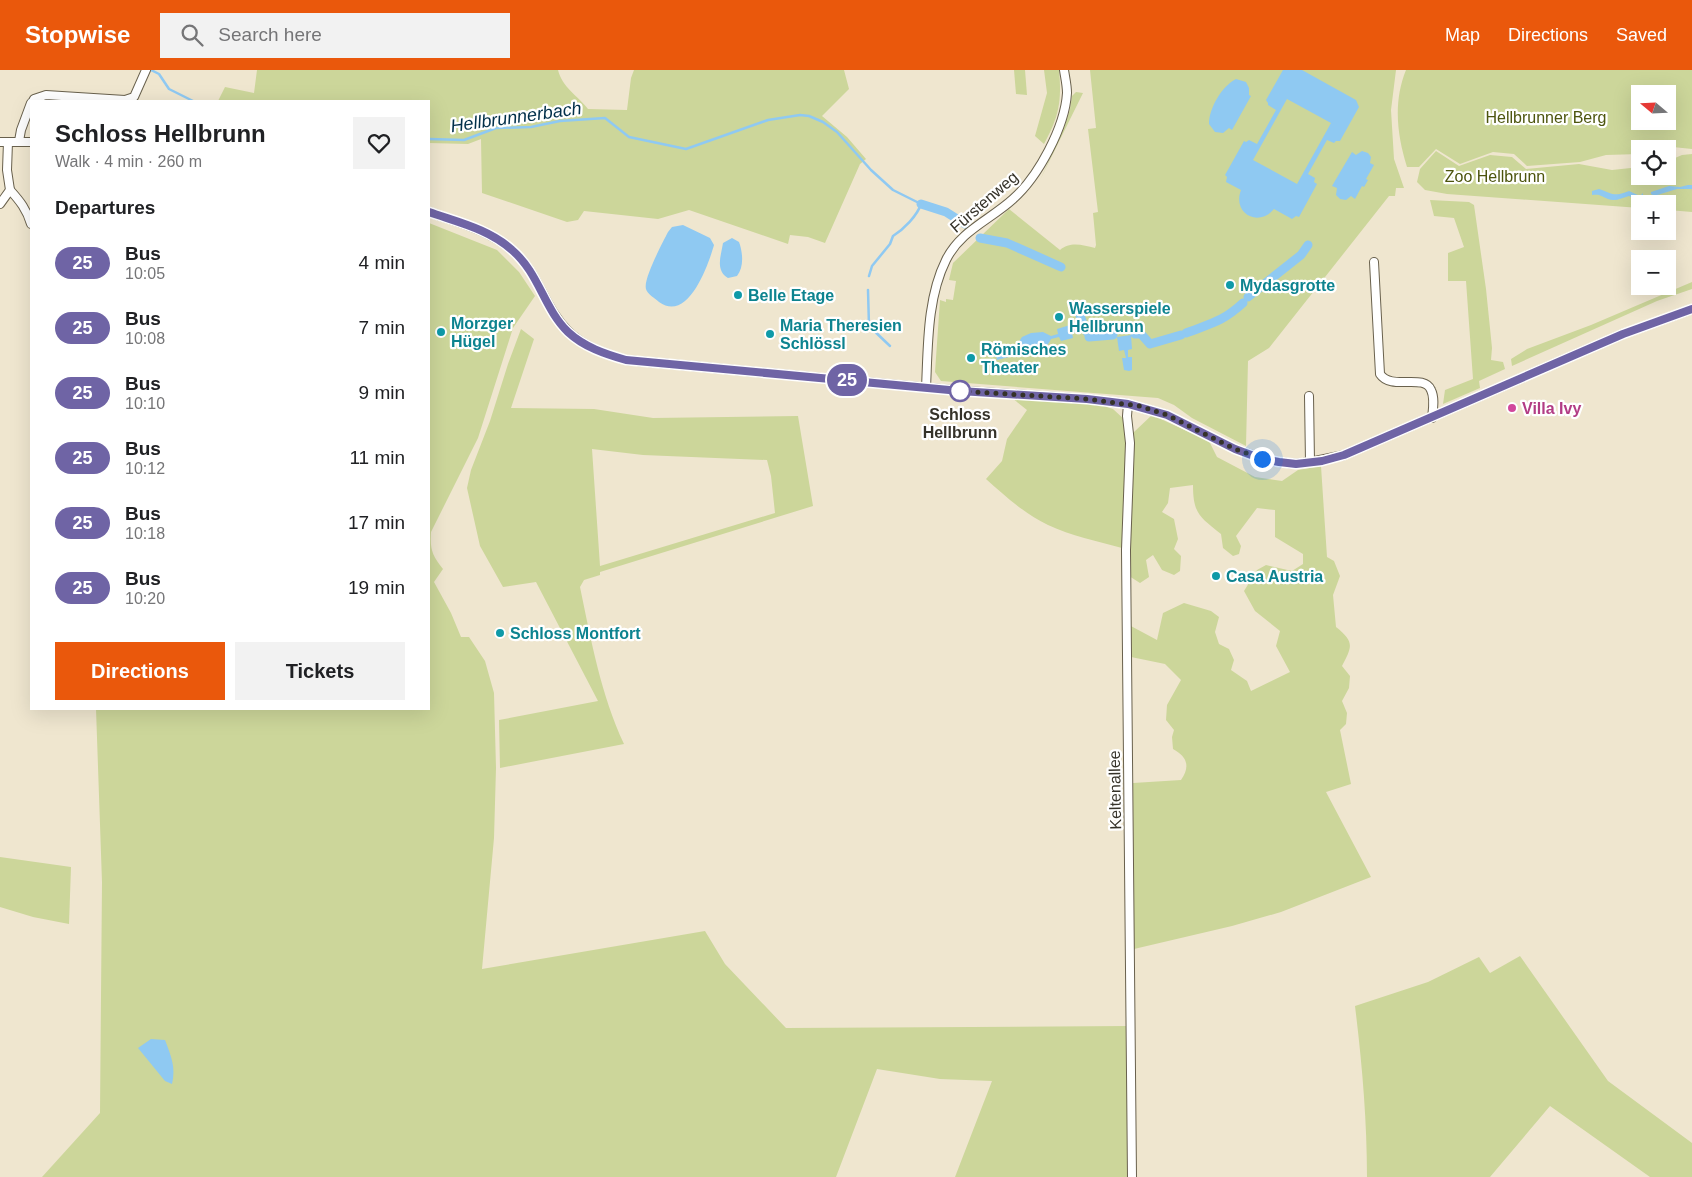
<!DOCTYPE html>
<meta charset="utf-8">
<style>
body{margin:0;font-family:Helvetica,sans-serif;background:#f2f2f2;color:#202124;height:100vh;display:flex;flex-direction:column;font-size:19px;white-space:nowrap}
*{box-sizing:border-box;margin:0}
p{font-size:16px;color:#757577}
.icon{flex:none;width:28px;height:28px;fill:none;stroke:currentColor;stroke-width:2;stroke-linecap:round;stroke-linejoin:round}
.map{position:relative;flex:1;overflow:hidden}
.side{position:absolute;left:30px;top:30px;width:400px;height:610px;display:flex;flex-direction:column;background:#fff;border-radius:0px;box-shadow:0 5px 20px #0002}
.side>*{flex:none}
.badge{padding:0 10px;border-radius:16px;font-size:18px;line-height:32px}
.needle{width:32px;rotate:289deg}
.fabs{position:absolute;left:1631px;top:15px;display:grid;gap:10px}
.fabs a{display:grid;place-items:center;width:45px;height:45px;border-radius:0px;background:#fff;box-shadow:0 5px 20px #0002;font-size:25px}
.you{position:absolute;width:25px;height:25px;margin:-12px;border:4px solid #fff;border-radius:50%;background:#1a73e8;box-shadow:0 0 0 8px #1a73e833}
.map>.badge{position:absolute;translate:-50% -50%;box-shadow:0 0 0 2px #fff}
h2{padding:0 25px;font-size:19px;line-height:45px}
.round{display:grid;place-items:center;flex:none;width:52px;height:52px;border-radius:0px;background:#f2f2f2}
.headline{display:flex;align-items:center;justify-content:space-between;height:85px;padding:0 25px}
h1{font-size:24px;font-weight:700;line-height:38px}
.primary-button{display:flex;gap:10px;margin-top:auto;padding:10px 25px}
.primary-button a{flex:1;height:58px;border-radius:0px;background:#ea580c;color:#fff;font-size:20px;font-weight:700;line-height:58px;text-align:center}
.primary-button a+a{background:#f2f2f2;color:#202124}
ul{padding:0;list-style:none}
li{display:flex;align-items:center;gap:15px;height:65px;padding:0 25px}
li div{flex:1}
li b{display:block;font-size:19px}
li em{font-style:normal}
li .badge{min-width:55px;font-weight:700;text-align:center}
header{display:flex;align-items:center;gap:30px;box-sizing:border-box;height:70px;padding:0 25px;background:#ea580c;color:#fff}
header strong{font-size:24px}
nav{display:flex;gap:28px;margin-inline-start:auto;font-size:18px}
.search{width:350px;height:45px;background:#f2f2f2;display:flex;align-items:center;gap:12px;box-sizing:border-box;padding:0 18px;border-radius:0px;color:#757577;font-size:19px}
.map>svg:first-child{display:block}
</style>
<header>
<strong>Stopwise</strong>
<div class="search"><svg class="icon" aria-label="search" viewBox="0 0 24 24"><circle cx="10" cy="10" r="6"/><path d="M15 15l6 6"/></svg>Search here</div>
<nav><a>Map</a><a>Directions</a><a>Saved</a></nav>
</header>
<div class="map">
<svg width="1692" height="1107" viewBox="0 0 1692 1107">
<rect width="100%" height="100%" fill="#efe6cf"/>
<!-- green -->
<g fill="#ccd69a" fill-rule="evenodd">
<path d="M257,0H558C562,17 578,26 588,39L627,40L631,8L634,0H844L849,19L822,46L847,67L866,89L860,94L825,173L808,167L790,165L788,174L689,140L658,149L584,141L578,150L567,152L482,123L481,69L468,74L429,73V31H218L225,17L254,23Z"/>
<path d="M1014,0H1025L1027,25L1016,24Z"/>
<path d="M1044,0H1059C1062,31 1059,47 1044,74L1035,66L1047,23Z"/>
<path d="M1090,0H1396L1391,40L1394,89L1404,118H1396L1395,126H1389L1269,278L1248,291L1246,376L1192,348L1174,335L1158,328L941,311L935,302L940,230L946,232V229L953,230L956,211L949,210L953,193L1009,139L1060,180C1070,171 1083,175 1095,178L1096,175L1093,143L1098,142L1088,59L1096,58Z"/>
<path d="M1406,0H1692V79L1644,74V79H1640V84L1606,85L1580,92L1527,96L1514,84L1493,82L1460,94L1436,79L1419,97H1407C1397,65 1393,32 1406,0ZM1640,24H1668V51H1640Z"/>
<path d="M1076,22L1083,23L1040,110L1064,58L1070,39L1072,26Z"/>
<path d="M1436,81L1459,96L1490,85L1512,87L1526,99L1579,94L1612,100L1640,97V106H1668V91L1682,85L1692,84V142L1668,140V134H1640V138L1447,124L1425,120L1417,112L1420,99Z"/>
<path d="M1430,130L1469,132L1474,135L1486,219L1492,278L1491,290L1503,292L1505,299L1479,311L1480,318L1443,334L1445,320L1473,309L1466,211H1448V183L1464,177L1454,148L1434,146Z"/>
<path d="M429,153L497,180L519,202L535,226L513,258L478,368L431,462C430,480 432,485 443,499L434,512L451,543L461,567H469L485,591L494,623L496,698L494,768L482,899L705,861L725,894L786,958L1128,956L1129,1107H955L992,1011L940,1009L877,999L836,1107H42L100,1043L102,812L96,639H429Z"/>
<path d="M1692,212V219L1657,231L1512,296L1511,289L1527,279L1591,255Z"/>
<path d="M521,259L534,269L511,338L594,339L653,348L798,346L813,436L600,502V505L584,510L580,517C591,570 601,625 624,674L500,698L499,650L598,631L536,512L503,517L480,476L467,418L471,400L490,351L508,294ZM592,379L643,385L767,390L771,406L775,443L600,496Z"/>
<path d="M1012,328L1101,335L1113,339L1126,351L1127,369L1122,478C1097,471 1071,466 1048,455C1025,444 1005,426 986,409L1002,391L1007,369L1027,340Z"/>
<path d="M1152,345L1209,371L1217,387L1255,407L1282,411L1298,400L1321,396L1327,487L1334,491L1340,506L1333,525L1336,557C1355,572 1352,577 1342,596L1350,606L1349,618L1342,631L1347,643L1346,654L1340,660L1351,714L1326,722L1371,807L1281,842L1232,856L1134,879L1133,713L1181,710C1190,697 1188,687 1173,679L1172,667L1174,660L1166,650L1167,635L1181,610L1165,594L1131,587L1129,555L1157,570L1163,543L1184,533L1211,541L1219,547L1215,562L1219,574L1229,579L1234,590L1231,600L1247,611L1251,621L1290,602L1276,576L1280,561L1255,541L1244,521L1257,500L1266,495L1292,501L1303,494V484L1275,467V440L1257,438L1236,466L1241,476L1239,484L1233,486L1223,478L1221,464C1200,447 1193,444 1193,415L1170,418L1168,433L1162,442L1174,449L1178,469L1174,479L1181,486L1180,501L1174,505L1162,500L1153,485L1146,490L1149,507L1140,513L1129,506L1134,362Z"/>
<path d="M0,787L71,797L69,854L33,847L0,837Z"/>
<path d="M1520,886L1608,1011L1692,1073V1107H1650L1550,1036L1490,1107H1367C1367,1050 1362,993 1355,936L1428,912L1479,887L1490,903Z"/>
</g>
<!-- water -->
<g fill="#8fc9f2" fill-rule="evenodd">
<path d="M1283,0H1302L1356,30L1359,37L1340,71H1336L1334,73L1327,70L1308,104L1315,108L1314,112L1317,114L1299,147L1296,146L1292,149L1274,139C1258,158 1232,143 1241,120L1226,112L1227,107L1225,105L1244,71L1246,72L1249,70L1257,74L1276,40L1268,35V33L1266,30ZM1287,29L1331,53L1297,114L1253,90Z"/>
<path d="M1236,9L1246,12L1249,18V25L1251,26L1232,60L1229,58L1223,63L1215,62L1209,54C1209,38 1222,16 1236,9Z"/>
<path d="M1362,81L1368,83L1371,87L1370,93L1374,95L1366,109L1368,110L1364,117L1362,116L1355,129L1351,126L1346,130L1340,129L1336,125L1337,118L1332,116L1352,82L1356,85Z"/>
<path d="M1688,115H1692V119H1677L1654,126L1651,124V122L1669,116L1680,117Z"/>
<path d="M1599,119C1613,124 1614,127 1629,121L1640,126L1643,123V131H1638L1629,126C1622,128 1615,132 1608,129C1600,126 1601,124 1592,125V121Z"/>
<path d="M683,155L710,168L714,175C708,196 688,253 659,232C655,228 647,224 646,219C643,209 663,172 668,162L672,157Z"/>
<path d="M732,168L739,172C743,183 744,197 737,206L728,208C715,200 721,186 723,173Z"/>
<path d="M1070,255L1071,260L1078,258L1079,261L1072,263L1073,268L1061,271L1059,267L1051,269C1046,282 1028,288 1017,279L1008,282L1009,287L997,290L996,286L992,287L991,283L995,282L993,277L1006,274L1007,278L1016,276L1022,267L1031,263L1043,262L1051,266L1058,264L1057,259Z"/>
<path d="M1131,265L1132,279L1128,280V287H1132V300L1129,301L1124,300L1122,288H1126L1124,280L1119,281L1117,267Z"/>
<path d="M151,969L165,970C171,986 176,997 172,1014L165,1011L138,978Z"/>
</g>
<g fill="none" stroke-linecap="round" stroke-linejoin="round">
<!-- stream -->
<g stroke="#8fc9f2" stroke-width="2.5">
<path d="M151,0L159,4L169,19L193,31"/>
<path d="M429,69L464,70L496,58L531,57L560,51L605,48L629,67L686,79L768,50L800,45L809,46L823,52L837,62L871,100L893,120L921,134C917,146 904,159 893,166L890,174L872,196L869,206"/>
<path d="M868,220L869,256L890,276"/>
</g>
<!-- canal -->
<g stroke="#8fc9f2" stroke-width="9">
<path d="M921,134L946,142L965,154"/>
<path d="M980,168L1007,173L1061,197"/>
<path d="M1248,227L1301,185L1308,175"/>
<path d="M1079,243L1084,256L1087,262"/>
<path d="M1186,263C1212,253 1222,252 1243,233"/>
<path d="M1135,264H1141L1150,274L1181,265"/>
<path d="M1089,267L1113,265"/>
</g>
<!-- minor casing -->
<g stroke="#69614d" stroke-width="10">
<g id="minor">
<path d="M33,31L34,29L46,25L125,30L134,27L146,0"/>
<path d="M19,71L21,60L31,33"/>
<path d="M0,72H31"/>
<path d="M10,120C20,131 27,140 31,154"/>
<path d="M0,134L10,120L7,100L8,72"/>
<path d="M429,142C457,152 489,160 512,180C539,203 544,238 568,261C584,277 605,284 626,290L952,320L1087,329L1128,334L1167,345L1235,379L1270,391L1296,394L1310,392L1344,385L1623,264L1692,239"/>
<path d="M1374,192L1380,304C1391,321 1424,303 1431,320C1435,328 1433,339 1432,348"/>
<path d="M926,318C928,276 927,228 946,190C960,161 990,150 1013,129C1038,107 1065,57 1067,23C1067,15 1065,7 1064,0"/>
<path d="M1309,326L1310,392"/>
<path d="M1128,334L1127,346L1130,373L1126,480L1132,1107"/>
</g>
</g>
<!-- minor -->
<use href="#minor" stroke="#fff" stroke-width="8"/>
</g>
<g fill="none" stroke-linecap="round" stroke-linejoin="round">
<!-- line casing -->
<g stroke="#fff" stroke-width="11">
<path id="line" d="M429,142C457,152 489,159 512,180C539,203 544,239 568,262C584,277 605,284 626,290L960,321L1087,329L1128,334L1167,345L1235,379L1262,389L1279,392L1296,394L1322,391L1344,385L1623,264L1692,239"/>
</g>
<!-- line -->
<use href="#line" stroke="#6f64a5" stroke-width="8"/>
<!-- walk -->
<path stroke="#353229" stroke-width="5" stroke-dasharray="0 9" d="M960,321L1087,329L1139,336L1167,345L1235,379L1262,389"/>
</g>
<!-- markers -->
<g fill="#0f9aa8" stroke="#fff" stroke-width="2">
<circle cx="1230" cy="215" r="5"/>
<circle cx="738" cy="225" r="5"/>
<circle cx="1059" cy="247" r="5"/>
<circle cx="441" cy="262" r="5"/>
<circle cx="770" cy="264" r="5"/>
<circle cx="971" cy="288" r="5"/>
<circle cx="1216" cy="506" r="5"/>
<circle cx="500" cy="563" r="5"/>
</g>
<circle fill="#fff" stroke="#6f64a5" stroke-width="2.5" cx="960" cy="321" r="10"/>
<circle fill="#d1479c" stroke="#fff" stroke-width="2" cx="1512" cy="338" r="5"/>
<g text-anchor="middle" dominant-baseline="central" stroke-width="4.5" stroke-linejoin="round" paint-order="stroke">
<!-- park labels -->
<g font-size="16" fill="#4d550e" stroke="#fff">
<text x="1546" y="47">Hellbrunner Berg</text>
<text x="1495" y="106">Zoo Hellbrunn</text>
</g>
<!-- street labels -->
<g font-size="16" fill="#353229" stroke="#fff">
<text transform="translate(984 132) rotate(-41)">Fürstenweg</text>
<text transform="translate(1115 720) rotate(-91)">Keltenallee</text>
</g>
<!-- culture labels -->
<g font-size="16" font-weight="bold" fill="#0d838f" stroke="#fff" text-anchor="start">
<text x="1240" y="215">Mydasgrotte</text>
<text x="748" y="225">Belle Etage</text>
<text x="1069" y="238">Wasserspiele<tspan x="1069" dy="18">Hellbrunn</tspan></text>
<text x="451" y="253">Morzger<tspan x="451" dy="18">Hügel</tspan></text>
<text x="780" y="255">Maria Theresien<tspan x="780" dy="18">Schlössl</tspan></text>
<text x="981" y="279">Römisches<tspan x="981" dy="18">Theater</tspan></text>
<text x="1226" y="506">Casa Austria</text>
<text x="510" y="563">Schloss Montfort</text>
</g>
<!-- hotel labels -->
<g font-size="16" font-weight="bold" fill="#b23c85" stroke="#fff" text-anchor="start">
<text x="1522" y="338">Villa Ivy</text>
</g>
<!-- stop labels -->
<g font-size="16" font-weight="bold" fill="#353229" stroke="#fff">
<text x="960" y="344">Schloss<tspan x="960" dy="18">Hellbrunn</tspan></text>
</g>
<!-- water labels -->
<g font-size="18" font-style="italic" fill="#002f49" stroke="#fff">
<text transform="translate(516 47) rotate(-8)">Hellbrunnerbach</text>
</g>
</g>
</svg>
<div class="fabs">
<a><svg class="needle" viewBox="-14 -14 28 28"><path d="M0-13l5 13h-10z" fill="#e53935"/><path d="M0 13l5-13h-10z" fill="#757577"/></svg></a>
<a><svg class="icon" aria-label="locate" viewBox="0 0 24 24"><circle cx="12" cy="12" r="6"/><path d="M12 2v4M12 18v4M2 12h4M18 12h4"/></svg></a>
<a>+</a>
<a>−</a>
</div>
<div class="you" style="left:1262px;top:389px"></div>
<b class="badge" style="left:847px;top:310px;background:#6f64a5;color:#fff">25</b>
<section class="side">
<div class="headline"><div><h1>Schloss Hellbrunn</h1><p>Walk · 4 min · 260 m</p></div><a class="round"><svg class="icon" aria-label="heart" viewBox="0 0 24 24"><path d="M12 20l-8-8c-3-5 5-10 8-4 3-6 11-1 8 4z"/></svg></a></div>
<h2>Departures</h2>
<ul>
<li><span class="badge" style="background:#6f64a5;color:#fff">25</span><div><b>Bus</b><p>10:05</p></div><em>4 min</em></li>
<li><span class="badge" style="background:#6f64a5;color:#fff">25</span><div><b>Bus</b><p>10:08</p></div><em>7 min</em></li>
<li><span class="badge" style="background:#6f64a5;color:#fff">25</span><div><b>Bus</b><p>10:10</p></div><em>9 min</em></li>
<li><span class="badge" style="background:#6f64a5;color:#fff">25</span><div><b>Bus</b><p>10:12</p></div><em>11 min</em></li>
<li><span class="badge" style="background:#6f64a5;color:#fff">25</span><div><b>Bus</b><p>10:18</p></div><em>17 min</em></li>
<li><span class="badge" style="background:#6f64a5;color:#fff">25</span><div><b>Bus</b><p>10:20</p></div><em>19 min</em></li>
</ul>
<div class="primary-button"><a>Directions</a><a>Tickets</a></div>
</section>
</div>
